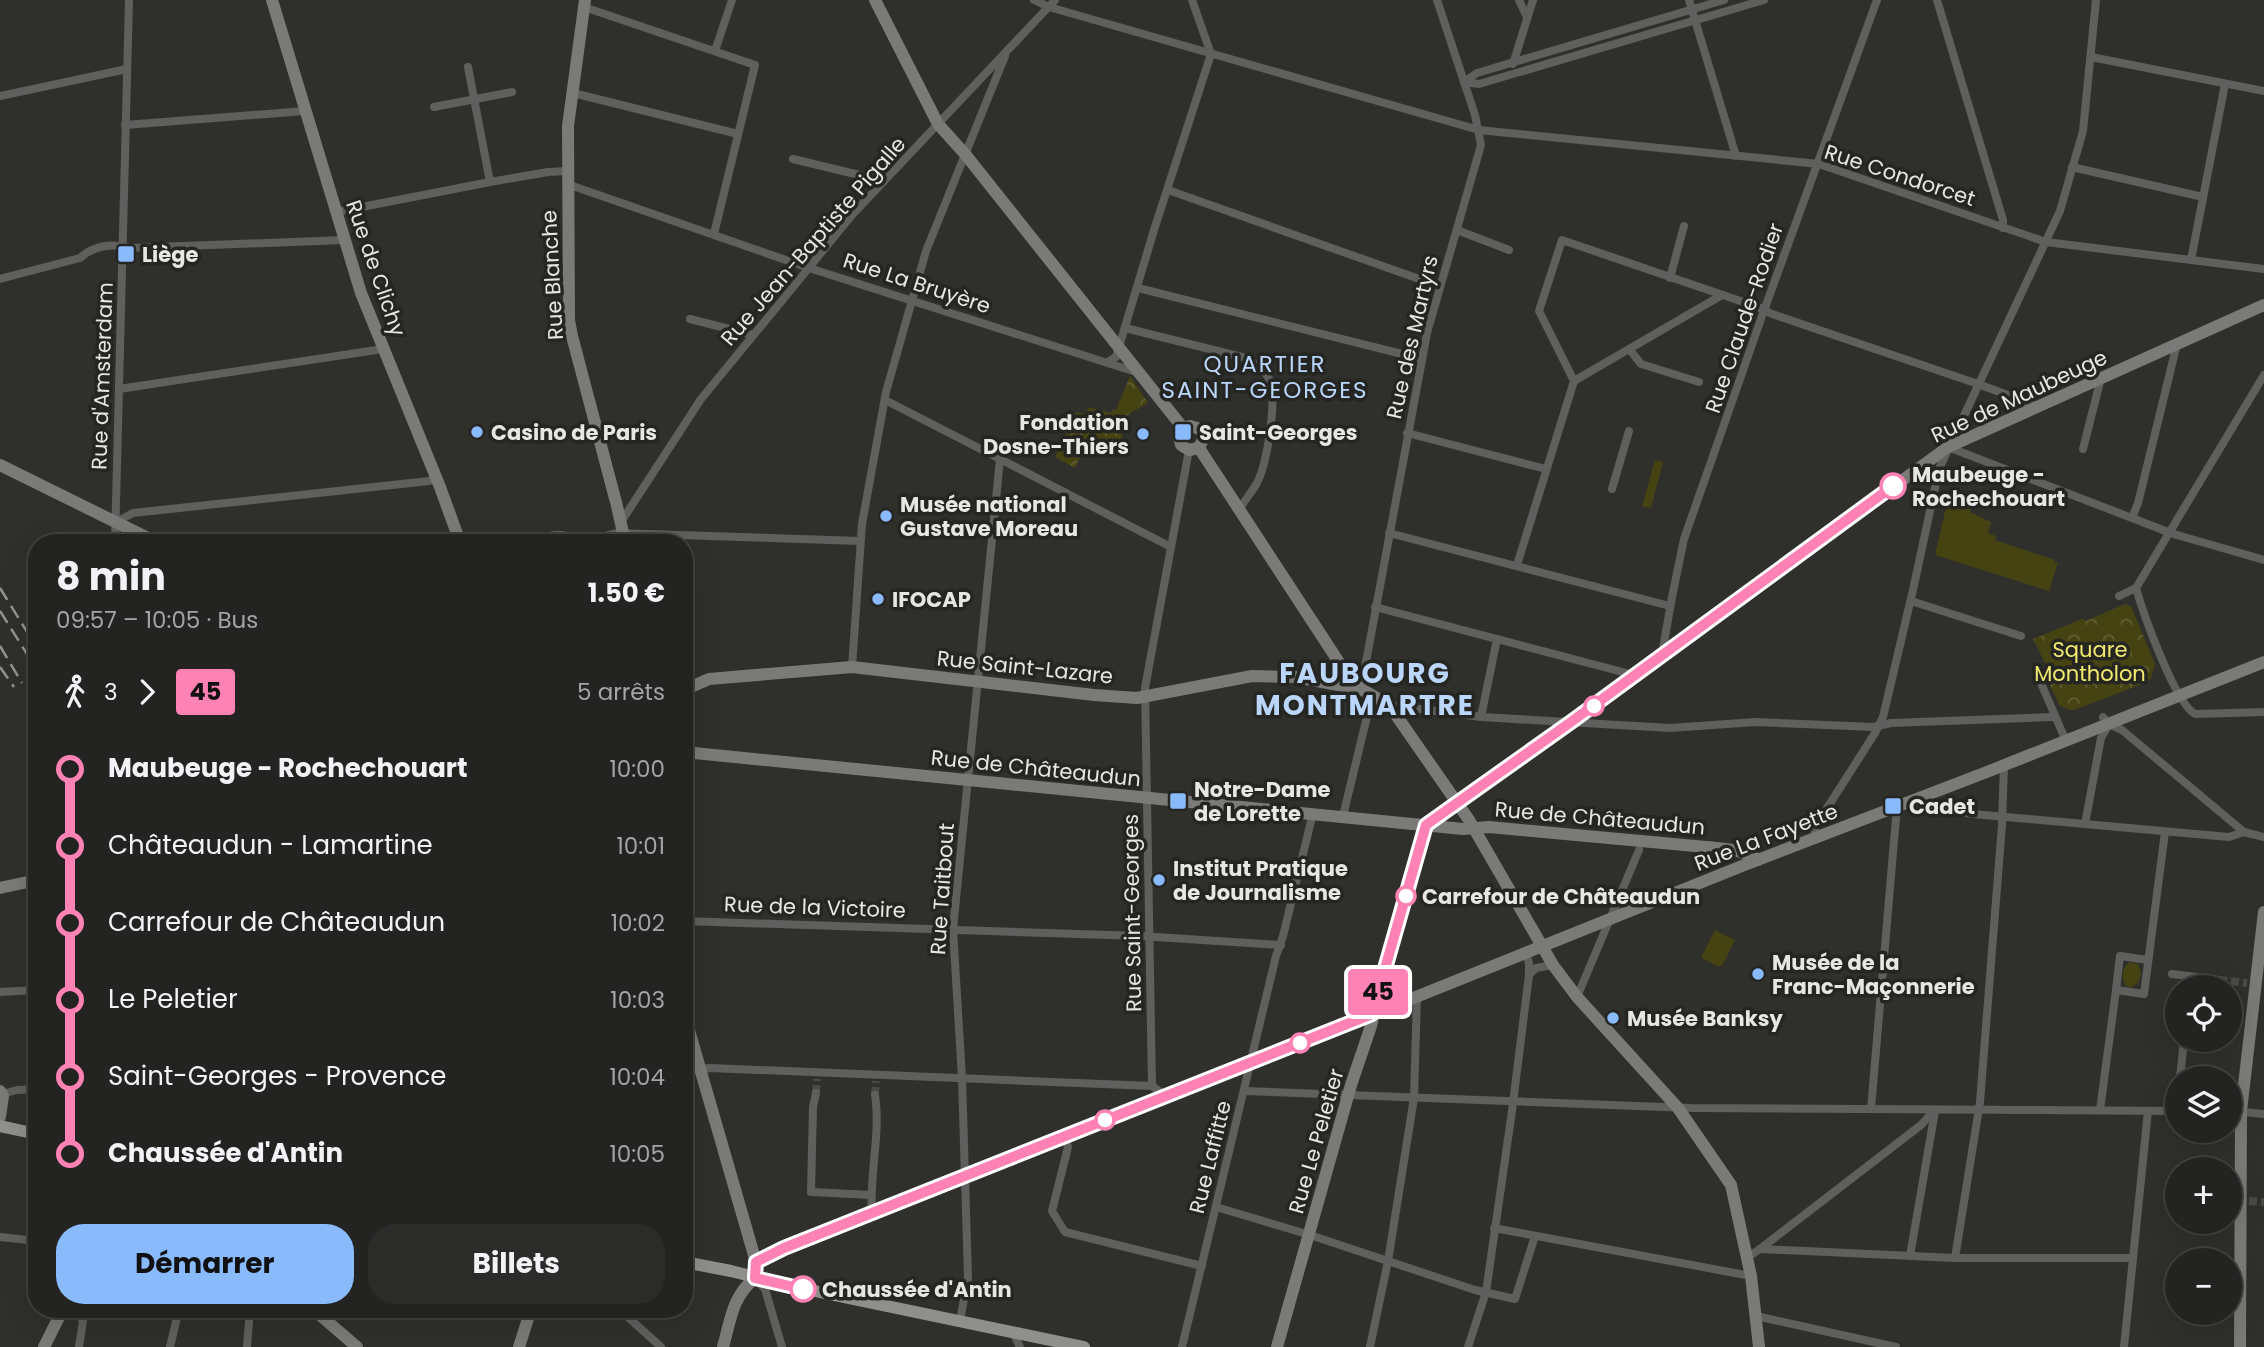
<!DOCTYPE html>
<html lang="fr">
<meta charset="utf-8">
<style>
body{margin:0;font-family:Poppins,sans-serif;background:#2b2b2a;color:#f1f3f6;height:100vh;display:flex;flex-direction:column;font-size:26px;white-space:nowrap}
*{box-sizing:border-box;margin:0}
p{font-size:23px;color:#a3a4a5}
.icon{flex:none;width:38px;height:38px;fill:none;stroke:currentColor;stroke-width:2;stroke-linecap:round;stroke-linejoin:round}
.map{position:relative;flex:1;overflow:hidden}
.drawer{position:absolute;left:28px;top:534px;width:665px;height:784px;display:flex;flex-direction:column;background:#232321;border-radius:28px;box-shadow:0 7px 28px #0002,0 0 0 2px #40403f}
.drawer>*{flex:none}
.badge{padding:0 14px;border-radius:5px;font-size:24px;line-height:46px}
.fabs{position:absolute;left:2165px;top:975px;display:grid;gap:14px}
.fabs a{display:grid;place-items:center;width:77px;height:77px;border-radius:50%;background:#232321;box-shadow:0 7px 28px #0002,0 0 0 2px #40403f;font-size:35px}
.map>.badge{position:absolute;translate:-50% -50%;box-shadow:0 0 0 4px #fff}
.legs{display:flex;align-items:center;gap:10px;height:77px;padding:0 28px;font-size:23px}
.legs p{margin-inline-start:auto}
.summary{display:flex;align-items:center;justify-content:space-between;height:119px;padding:0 28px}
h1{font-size:38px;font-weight:700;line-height:52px}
.cta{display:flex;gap:14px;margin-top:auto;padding:14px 28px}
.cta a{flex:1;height:80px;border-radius:28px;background:#88bafc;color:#111;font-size:28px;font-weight:700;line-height:80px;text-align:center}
.cta a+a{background:#2b2b2a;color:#f1f3f6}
ul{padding:0 28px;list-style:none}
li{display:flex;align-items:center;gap:24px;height:77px;font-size:26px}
li i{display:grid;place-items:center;width:10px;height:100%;margin:0 9px;background:currentColor}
li i::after{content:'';width:18px;height:18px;margin:-9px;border:5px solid;border-radius:50%;background:#232321}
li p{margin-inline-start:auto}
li:first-child i{background:linear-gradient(#0000 50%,currentColor 0)}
li:last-child i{background:linear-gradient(currentColor 50%,#0000 0)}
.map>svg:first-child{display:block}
</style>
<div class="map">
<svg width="2264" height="1347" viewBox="0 0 2264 1347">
<defs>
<pattern id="park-crowns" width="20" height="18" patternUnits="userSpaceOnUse" patternTransform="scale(1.75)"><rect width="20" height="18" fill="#464313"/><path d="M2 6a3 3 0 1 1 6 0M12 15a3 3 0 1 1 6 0" fill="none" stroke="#615e35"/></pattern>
</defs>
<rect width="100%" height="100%" fill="#2f2f2c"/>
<!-- park -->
<g fill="url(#park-crowns)">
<path d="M1130,376L1148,403C1142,407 1132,411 1127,416C1119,426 1123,448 1124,455L1113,454L1112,449L1101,451L1102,455L1085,457L1081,455L1075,468L1055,457L1076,412L1085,414L1089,407L1111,413L1112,410H1116Z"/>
<path d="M2125,604L2131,606L2155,664L2151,678L2147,682L2077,709L2071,710L2060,706L2049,683L2048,669L2033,639L2082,619L2086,621Z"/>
</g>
<!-- garden -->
<g fill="#464313">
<path d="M1655,460L1663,462L1651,508L1642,506Z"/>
<path d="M1950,490L1971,498L1968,507L1971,509L1970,512L1991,522L1988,533L1996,536L1995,540L2055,560L2054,562L2058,563L2049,591L1935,555Z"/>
<path d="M1715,930L1735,940L1722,966H1717L1701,958Z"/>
<path d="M2130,962L2138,964L2141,973L2139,982L2131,988L2125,985C2121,976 2122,967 2130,962Z"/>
</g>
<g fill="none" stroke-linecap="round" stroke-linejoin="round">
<!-- street-tunnel -->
<g stroke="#4a4a48" stroke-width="8" stroke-dasharray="8 4" stroke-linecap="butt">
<path d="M2219,980L2247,983"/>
<path d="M816,1093L817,1079"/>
<path d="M875,1095L876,1081"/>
<path d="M2249,1201L2264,1202"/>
</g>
<!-- street -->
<g stroke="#5f5f5e" stroke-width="8">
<path d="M1034,0L1049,7L1479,130L1819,164L2046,242L2264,269"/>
<path d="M1519,0L1527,17"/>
<path d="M1689,0L1736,156"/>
<path d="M1937,0L2003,220V228"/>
<path d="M584,7L755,65L714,234"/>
<path d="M715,51L732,0"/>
<path d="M2091,57L2264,91"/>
<path d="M1513,64L1533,0"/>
<path d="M468,67L490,182"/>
<path d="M1464,82L1479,84L1764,0"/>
<path d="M1464,82L1477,73L1724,0"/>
<path d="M573,93L738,134"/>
<path d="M0,96L127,69"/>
<path d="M434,107L512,92"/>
<path d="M125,125L305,111"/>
<path d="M793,159L884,181"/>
<path d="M2072,167L2203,197"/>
<path d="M567,184L809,268L1136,372"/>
<path d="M1168,190L1439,286"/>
<path d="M336,212L490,182L548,172L568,171"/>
<path d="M1457,230L1509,250"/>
<path d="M2191,260L2225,84"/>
<path d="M1670,278L1684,226"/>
<path d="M0,279L80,258C94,245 113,243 130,248L345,240"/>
<path d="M1138,288L1422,359"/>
<path d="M690,319L753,335"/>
<path d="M1125,328L1242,357C1253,362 1265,369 1270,381C1277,401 1267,464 1257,483C1252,492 1244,501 1239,510"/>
<path d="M1630,350L1641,364L1699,382"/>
<path d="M1108,362L1116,357L1154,230L1211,54L1192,0"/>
<path d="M2264,375L2136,588C2143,613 2175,703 2195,714L2264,712"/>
<path d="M1574,381L1539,311L1562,240L1758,307L1772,314L1978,384L2037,406"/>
<path d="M119,389L383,349"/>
<path d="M885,400L1171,547"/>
<path d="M1407,433L1546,469"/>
<path d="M1948,447L2163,530"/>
<path d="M2083,449L2101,378"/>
<path d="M1612,489L1629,431"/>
<path d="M2132,518L2138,503L2177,344"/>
<path d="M116,522L133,513L429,481L436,478"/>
<path d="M621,522L701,399L803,275L852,215L1055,0"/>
<path d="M1389,533L1670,606"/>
<path d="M2177,535L2264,560"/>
<path d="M115,542L129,0"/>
<path d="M533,542C548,534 565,531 579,542"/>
<path d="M581,542L616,533L860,541"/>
<path d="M1517,565L1574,381L1722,295"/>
<path d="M2119,596L2136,588"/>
<path d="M1911,601L2021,636"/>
<path d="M1375,607L1634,675"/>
<path d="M1662,654L1672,597L1684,539L1762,316L1877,0"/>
<path d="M852,667L862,524L886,392L926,251L1005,56"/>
<path d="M2037,674L2066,741"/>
<path d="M1361,689L1427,333L1481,145L1475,115L1437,0"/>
<path d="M1389,705L1481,717L1670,728L1756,722L1873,727L1891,723L2054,717"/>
<path d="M1481,717L1497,639"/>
<path d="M2103,717L2109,724L2122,730L2244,832"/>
<path d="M1910,801L1921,806L1973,814L2229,837L2244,832L2264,837"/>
<path d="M1343,816L1372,696"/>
<path d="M2085,824L2101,738L2109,724"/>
<path d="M1814,839L1815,828L1822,816L1875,733L1883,717L1913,590L1939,469L2060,211L2083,131L2096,0"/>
<path d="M684,921L1140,936L1281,945"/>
<path d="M2172,974L2219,980"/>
<path d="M1529,975L1536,968L1553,965"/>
<path d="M2116,990L2120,956L2148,960"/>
<path d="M0,992L37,990"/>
<path d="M1577,997L1639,850"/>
<path d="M684,1070L710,1068L1152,1086L1167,1097"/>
<path d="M2180,1078L2184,1040"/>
<path d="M1152,1086L1145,688L1189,450"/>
<path d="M1245,1091L1691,1108L2177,1111"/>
<path d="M816,1093L813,1107L811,1192L871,1195"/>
<path d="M2,1094L17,1090L37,1089"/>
<path d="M1871,1109L1897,806"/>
<path d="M2100,1110L2116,990L2144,994L2165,832"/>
<path d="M2230,1111L2264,1114"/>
<path d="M1065,1137L1068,1147L1052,1211L1065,1232L1202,1266"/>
<path d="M1216,1207L1310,1235L1475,1290L1515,1299L1535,1236"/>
<path d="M872,1214C869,1174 881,1135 875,1095"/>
<path d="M1494,1228L1751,1276"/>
<path d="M0,1237L37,1241"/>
<path d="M1760,1249L1955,1258H2133"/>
<path d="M1910,1256L1935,1111"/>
<path d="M1748,1257L1760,1249L1921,1125L1935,1110"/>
<path d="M1955,1258L1980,1102L2002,825L2004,765"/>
<path d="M755,1278L765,1289L782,1347"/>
<path d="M76,1309L83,1321L79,1347"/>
<path d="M619,1309L661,1347"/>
<path d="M1756,1316L1896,1347"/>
<path d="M960,1321L968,1277L962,1078L953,929L1000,459"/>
<path d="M1013,1332L1020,1347"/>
<path d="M170,1347L179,1309"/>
<path d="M247,1347L250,1309"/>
<path d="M1182,1347L1276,956L1283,936L1313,813"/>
<path d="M1370,1347L1388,1261L1414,1098L1417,996"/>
<path d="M1468,1347L1486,1292L1512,1111L1529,975V963L1526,953"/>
<path d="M2124,1347L2148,1111"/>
</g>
<!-- secondary -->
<g stroke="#7a7a78" stroke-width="12">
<path d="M272,0L361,293L440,487L460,542"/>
<path d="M585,0L568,126L569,320L572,336L617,506L625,542"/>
<path d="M875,0L938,124L965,154L1183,428"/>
<path d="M1183,428L1179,436L1181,445L1189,450L1199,448"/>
<path d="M1183,428L1190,426L1200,429L1204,437L1199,448"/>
<path d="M1199,448L1346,673L1361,689L1389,705L1469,820L1553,965L1577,997L1678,1108L1731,1185L1751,1276L1759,1347"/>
<path d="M0,465L156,542"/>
<path d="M684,690L709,679L852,667L1094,695L1137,698L1252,676L1295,677L1360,689"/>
<path d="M684,752L1463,829L1489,827L1706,847C1724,849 1742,849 1758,860"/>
<path d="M1426,825L1571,722L1948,447L2264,305"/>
<path d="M0,888L37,880"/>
<path d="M684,1013L756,1262L755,1278C732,1297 731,1319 723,1347"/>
<path d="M0,1091L3,1096L0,1117"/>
<path d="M756,1262L784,1248L1142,1107L1742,866L1992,770L2264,662"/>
<path d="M313,1309L357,1347"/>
<path d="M44,1347L63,1309"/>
<path d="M519,1347L531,1309"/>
<path d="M1277,1347L1351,1085L1371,1026L1387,959L1426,825"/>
<path d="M2240,1347L2241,1111L2264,912"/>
</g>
<!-- primary -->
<g stroke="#8f8f8c" stroke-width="12">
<path d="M0,1126L37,1134"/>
<path d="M684,1262L731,1271L786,1285L1084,1347"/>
</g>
<!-- rail -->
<g stroke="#92928f" stroke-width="2.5" stroke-dasharray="14 7" stroke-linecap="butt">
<path d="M0,588L37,648"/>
<path d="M0,611L37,670"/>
<path d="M0,646L22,683"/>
<path d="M0,667L14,687"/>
</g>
<!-- street-bridge -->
<path stroke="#5f5f5e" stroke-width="8" d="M2163,530L2177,535"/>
</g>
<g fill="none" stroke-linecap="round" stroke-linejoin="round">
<!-- line-1 casing -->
<g stroke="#fff" stroke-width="16">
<path id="line-1" d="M803,1289L755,1278L756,1262L784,1248L1372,1014L1426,825L1571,722L1893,486"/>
</g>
<!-- line-1 -->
<use href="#line-1" stroke="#ff82b4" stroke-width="10"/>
</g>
<!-- markers -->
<g fill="#88bafc" stroke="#252522" stroke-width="2.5">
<rect x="117" y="245" width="18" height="18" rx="3.5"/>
<circle cx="477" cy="432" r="7"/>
<rect x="1174" y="423" width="18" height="18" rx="3.5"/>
<circle cx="1143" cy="434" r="7"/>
<circle cx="886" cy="516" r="7"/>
<circle cx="878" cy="599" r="7"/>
<rect x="1169" y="792" width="18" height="18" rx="3.5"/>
<rect x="1884" y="797" width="18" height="18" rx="3.5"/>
<circle cx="1159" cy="880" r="7"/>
<circle cx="1758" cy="974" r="7"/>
<circle cx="1613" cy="1018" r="7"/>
</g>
<g fill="#fff" stroke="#ff82b4" stroke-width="3.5">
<circle cx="1893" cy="486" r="12"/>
<circle cx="1594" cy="706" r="9"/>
<circle cx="1406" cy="896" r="9"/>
<circle cx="1300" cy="1043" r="9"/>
<circle cx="1105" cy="1120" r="9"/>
<circle cx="803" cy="1289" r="12"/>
</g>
<g text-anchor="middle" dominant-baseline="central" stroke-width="7" stroke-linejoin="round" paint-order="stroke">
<!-- street labels -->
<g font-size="21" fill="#e6e6e4" stroke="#252522">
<text transform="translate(1900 175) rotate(18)">Rue Condorcet</text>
<text transform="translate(813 241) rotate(-49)">Rue Jean-Baptiste Pigalle</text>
<text transform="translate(376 268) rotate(71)">Rue de Clichy</text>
<text transform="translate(552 275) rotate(-93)">Rue Blanche</text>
<text transform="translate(917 283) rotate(18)">Rue La Bruyère</text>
<text transform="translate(1744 318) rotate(-71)">Rue Claude-Rodier</text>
<text transform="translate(1412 337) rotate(-77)">Rue des Martyrs</text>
<text transform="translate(102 376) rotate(-88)">Rue d'Amsterdam</text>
<text transform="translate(2019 396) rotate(-25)">Rue de Maubeuge</text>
<text transform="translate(1025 667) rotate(6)">Rue Saint-Lazare</text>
<text transform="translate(1036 768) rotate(6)">Rue de Châteaudun</text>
<text transform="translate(1600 818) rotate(5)">Rue de Châteaudun</text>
<text transform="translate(1766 837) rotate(-21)">Rue La Fayette</text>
<text transform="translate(942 889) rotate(-86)">Rue Taitbout</text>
<text transform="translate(815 907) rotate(2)">Rue de la Victoire</text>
<text transform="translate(1132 913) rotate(-91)">Rue Saint-Georges</text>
<text transform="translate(1316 1141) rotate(-74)">Rue Le Peletier</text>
<text transform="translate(1210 1157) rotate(-76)">Rue Laffitte</text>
</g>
<!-- poi labels -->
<g font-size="21" font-weight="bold" fill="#e6e6e4" stroke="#252522" text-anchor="start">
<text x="142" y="254">Liège</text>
<text x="1129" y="422" text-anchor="end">Fondation<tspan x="1129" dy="24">Dosne-Thiers</tspan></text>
<text x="491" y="432">Casino de Paris</text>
<text x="1199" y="432">Saint-Georges</text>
<text x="900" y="504">Musée national<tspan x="900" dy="24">Gustave Moreau</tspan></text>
<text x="892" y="599">IFOCAP</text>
<text x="1194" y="789">Notre-Dame<tspan x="1194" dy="24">de Lorette</tspan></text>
<text x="1909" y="806">Cadet</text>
<text x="1173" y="868">Institut Pratique<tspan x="1173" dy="24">de Journalisme</tspan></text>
<text x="1772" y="962">Musée de la<tspan x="1772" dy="24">Franc-Maçonnerie</tspan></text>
<text x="1627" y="1018">Musée Banksy</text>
</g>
<!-- stop labels -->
<g font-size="21" font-weight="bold" fill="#e6e6e4" stroke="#252522" text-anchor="start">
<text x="1912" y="474">Maubeuge -<tspan x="1912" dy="24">Rochechouart</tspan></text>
<text x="1422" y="896">Carrefour de Châteaudun</text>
<text x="822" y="1289">Chaussée d'Antin</text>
</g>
<!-- park labels -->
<g font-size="21" fill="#f1ea6f" stroke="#252522">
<text x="2090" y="649">Square<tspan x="2090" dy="24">Montholon</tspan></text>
</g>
<!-- neighbourhood labels -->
<g font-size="23" letter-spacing="2" fill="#bad6fb" stroke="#252522">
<text x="1265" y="364">QUARTIER<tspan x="1265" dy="26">SAINT-GEORGES</tspan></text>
</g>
<!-- district labels -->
<g font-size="28" font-weight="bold" letter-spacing="2" fill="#bad6fb" stroke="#252522">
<text x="1365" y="673">FAUBOURG<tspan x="1365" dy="32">MONTMARTRE</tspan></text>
</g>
</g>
</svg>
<div class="fabs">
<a><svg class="icon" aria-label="locate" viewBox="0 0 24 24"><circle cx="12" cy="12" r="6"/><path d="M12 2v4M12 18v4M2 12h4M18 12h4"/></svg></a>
<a><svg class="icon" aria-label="layers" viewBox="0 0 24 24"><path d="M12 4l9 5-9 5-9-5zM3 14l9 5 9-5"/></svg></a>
<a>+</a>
<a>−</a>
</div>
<b class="badge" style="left:1378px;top:992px;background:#ff82b4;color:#111">45</b>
<section class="drawer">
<div class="summary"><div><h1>8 min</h1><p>09:57 – 10:05 · Bus</p></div><b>1.50 €</b></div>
<div class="legs"><svg class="icon" aria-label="walk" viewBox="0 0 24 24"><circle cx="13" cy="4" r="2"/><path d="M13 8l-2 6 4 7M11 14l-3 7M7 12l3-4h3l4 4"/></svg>3<svg class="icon" aria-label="forward" viewBox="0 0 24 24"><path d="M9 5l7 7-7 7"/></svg><b class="badge" style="background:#ff82b4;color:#111">45</b><p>5 arrêts</p></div>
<ul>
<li><i style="color:#ff82b4"></i><b>Maubeuge - Rochechouart</b><p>10:00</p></li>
<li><i style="color:#ff82b4"></i><span>Châteaudun - Lamartine</span><p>10:01</p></li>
<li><i style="color:#ff82b4"></i><span>Carrefour de Châteaudun</span><p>10:02</p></li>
<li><i style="color:#ff82b4"></i><span>Le Peletier</span><p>10:03</p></li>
<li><i style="color:#ff82b4"></i><span>Saint-Georges - Provence</span><p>10:04</p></li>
<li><i style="color:#ff82b4"></i><b>Chaussée d'Antin</b><p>10:05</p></li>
</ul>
<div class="cta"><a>Démarrer</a><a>Billets</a></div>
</section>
</div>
